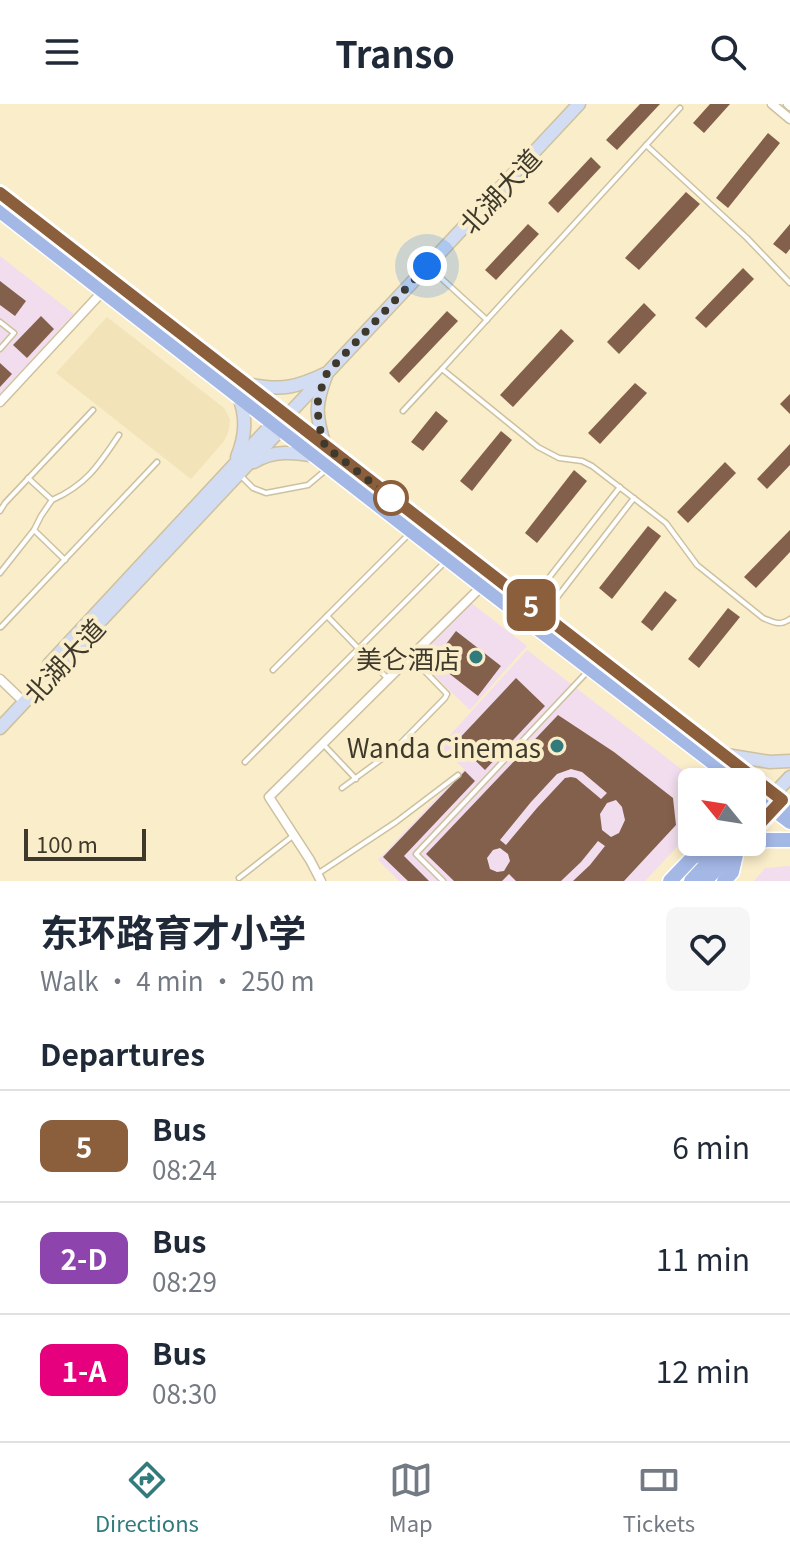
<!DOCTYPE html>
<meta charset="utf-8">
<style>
body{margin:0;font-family:Georgia,"Noto Sans SC",serif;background:#f6f6f7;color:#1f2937;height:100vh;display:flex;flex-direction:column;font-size:30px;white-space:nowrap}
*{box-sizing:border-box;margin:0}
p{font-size:26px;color:#747a83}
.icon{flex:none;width:44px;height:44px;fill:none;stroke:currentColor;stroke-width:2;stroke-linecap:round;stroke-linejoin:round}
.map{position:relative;height:777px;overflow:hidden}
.sheet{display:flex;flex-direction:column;background:#fff;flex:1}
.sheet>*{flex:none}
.badge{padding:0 16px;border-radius:12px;font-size:28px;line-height:52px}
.needle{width:52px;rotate:300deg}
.buttons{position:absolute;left:678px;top:664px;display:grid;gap:16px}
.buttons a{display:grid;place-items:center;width:88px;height:88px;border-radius:12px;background:#fff;box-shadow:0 4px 12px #0003;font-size:40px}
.scale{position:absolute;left:24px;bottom:20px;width:122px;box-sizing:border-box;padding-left:8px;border:4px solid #3e392b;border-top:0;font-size:22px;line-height:28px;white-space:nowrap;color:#3e392b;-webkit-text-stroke:6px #faedca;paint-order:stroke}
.you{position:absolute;width:40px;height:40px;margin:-20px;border:6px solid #fff;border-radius:50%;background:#1a73e8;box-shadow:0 0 0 12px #1a73e833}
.map>.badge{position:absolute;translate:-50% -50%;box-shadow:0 0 0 4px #fff}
h2{padding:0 40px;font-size:30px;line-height:72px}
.round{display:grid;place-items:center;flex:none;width:84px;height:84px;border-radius:12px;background:#f6f6f7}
.overview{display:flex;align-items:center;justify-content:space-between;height:136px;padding:0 40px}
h1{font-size:38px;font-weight:700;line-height:60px}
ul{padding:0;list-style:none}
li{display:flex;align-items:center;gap:24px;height:112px;padding:0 40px;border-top:2px solid #e0e1e3}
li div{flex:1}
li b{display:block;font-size:30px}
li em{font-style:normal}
li .badge{min-width:88px;font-weight:700;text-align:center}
header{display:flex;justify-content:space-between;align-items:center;height:104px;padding:0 40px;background:#fff;font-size:36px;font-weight:700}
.dock{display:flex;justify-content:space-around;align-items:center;height:112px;border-top:2px solid #e0e1e3;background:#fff;font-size:22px;color:#747a83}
.dock a{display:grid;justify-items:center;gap:4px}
.dock .on{color:#317b7d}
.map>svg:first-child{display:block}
</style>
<header><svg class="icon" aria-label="menu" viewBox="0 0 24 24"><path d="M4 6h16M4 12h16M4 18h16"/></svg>Transo<svg class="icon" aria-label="search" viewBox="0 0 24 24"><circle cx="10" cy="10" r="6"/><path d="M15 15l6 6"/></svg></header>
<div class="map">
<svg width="790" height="777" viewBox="0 0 790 777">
<rect width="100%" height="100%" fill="#faedca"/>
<!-- commercial -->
<g fill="#f1dded">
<path d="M0,152L74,210L0,290Z"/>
<path d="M470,498L527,542L470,606L415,553Z"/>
<path d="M527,546L698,678H692V727L645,777H399L378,756L464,665L440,642Z"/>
<path d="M790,762V777H754L765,764Z"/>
</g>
<!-- built -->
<path fill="#f2e3b8" d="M107,213L224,304L230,315L229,326L224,337L191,375L56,269Z"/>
<!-- building -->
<g fill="#83604b" fill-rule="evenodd">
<path d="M640,0H660L617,46L606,36Z"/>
<path d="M710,0H730L704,29L693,19Z"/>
<path d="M768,29L780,39L728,104L716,94Z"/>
<path d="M591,53L601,63L558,109L548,99Z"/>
<path d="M686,88L700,100L639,166L625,154Z"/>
<path d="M528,120L539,130L496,176L485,166Z"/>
<path d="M790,120V145L786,150L773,140Z"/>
<path d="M743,164L754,175L706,224L695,214Z"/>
<path d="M0,177L26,197L15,212L0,201Z"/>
<path d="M644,199L656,211L619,250L607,238Z"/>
<path d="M447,207L458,217L399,279L389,269Z"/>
<path d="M41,212L54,225L27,254L13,241Z"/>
<path d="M561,225L574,237L513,303L500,291Z"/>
<path d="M0,259L12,270L0,283Z"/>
<path d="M635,279L647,289L600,340L588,329Z"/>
<path d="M790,290V310L780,300Z"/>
<path d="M436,307L448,317L423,347L411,338Z"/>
<path d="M501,327L512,336L472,387L460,377Z"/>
<path d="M790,340V361L767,385L757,375Z"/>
<path d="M725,358L736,369L688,419L677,408Z"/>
<path d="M574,366L587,377L537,439L525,429Z"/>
<path d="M648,422L661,432L612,495L599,484Z"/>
<path d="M790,426V448L756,484L744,473Z"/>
<path d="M665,487L677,496L652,527L641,518Z"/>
<path d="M728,504L740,513L699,564L688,555Z"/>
<path d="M456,527L501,562L478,592L433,557Z"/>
<path d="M516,574L545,602L485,666L456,638Z"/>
<path d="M558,611L614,648L673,694L676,721L624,777H573L590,761L605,742L598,737L581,758L561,777H516L509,770L502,777H454L426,750ZM571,665L582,668L607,689L601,695L576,674L571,673L565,674L537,704L506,741L500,736L531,698L557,670ZM616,696L622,703L625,716L619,729L611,733L602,726L600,710L607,699ZM500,744L508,750L510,757L504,767L497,768L490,765L487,754L493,746Z"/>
<path d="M465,667L475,677L404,752L429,777H408L383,753Z"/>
</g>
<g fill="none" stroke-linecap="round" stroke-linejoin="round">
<!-- lane casing -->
<g stroke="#cdc19f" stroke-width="7">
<g id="lane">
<path d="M680,4L442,265L538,343L559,354L582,357L592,362L657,412L666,419L697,461L763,514C775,519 780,522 790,515"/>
<path d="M646,41L747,134L790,179"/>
<path d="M429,163L487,216"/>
<path d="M0,218L14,229L0,245"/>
<path d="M403,307L442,265"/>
<path d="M240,371L253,384L266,389L308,381L327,365"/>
<path d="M28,374L52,396C86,381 99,361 119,331"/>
<path d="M0,407L5,399L93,306"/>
<path d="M34,426L65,456"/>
<path d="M0,469L34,426L41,412L52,396"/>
<path d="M530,498L620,383"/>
<path d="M545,509L634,394"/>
<path d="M327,512L387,574"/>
<path d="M1,523L157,358"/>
<path d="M273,566L410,429"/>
<path d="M323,640L356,675"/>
<path d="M245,658L444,459"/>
<path d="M342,684L394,646L445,594L447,590L411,553"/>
<path d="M319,769L396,718L458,671"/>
<path d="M239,774L294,731"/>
<path d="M443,777L416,750L588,567"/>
</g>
</g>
<!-- street casing -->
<g stroke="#cdc19f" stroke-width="11">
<g id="street">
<path d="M772,0L790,15"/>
<path d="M788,0L790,2"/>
<path d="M0,298L103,187"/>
<path d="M0,575L24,598"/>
<path d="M321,777L310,756L269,693L482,482"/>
</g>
</g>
<!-- secondary casing -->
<g stroke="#cdc19f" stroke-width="15">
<g id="secondary">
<path d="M247,280C281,287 296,284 327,269C315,300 315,310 325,342"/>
<path d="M237,353C246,331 247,312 238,291"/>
<path d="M254,358C273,346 294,348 316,352"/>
<path d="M49,560L273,319L281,315"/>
<path d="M0,624L281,325L287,312L579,0"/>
<path d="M726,651L770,658L790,657"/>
<path d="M774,690L790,673"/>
</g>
</g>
<!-- primary casing -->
<g stroke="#fff" stroke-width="17">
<g id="primary">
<path d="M0,89C263,294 526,499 790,702"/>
<path d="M0,107L482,482L738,678"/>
<path d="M752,689L790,718"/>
<path d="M752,713L771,693"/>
<path d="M752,728L779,699"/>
<path d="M670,777L693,753L721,745"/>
<path d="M691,777L721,745"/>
<path d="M705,777L735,745"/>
<path d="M724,777L732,768L738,742L767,736H790"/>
</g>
</g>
<!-- lane -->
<use href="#lane" stroke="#fff" stroke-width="4"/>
<!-- street -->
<use href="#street" stroke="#fff" stroke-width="8"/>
<!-- secondary -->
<use href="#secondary" stroke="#d2dcf2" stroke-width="12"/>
<!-- primary -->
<use href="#primary" stroke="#a4b8e6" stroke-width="14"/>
</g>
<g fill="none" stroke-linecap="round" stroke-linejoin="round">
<!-- line casing -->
<g stroke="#fff" stroke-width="18">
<path id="line" d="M0,89C260,292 521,494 782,696L752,728"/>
</g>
<!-- line -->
<use href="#line" stroke="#8b5e3c" stroke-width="12"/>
<!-- walk -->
<path stroke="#3e392b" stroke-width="8" stroke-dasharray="0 14.4" d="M391,394L325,342L320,325L317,303L319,291L327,269L427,162"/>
</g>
<!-- markers -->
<circle fill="#fff" stroke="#8b5e3c" stroke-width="4" cx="391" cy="394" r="16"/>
<g fill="#317b7d" stroke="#faedca" stroke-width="3">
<circle cx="476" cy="553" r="8"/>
<circle cx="557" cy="642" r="8"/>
</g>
<g text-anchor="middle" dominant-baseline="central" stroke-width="8" stroke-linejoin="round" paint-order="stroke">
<!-- street labels -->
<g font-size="26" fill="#3e392b" stroke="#faedca">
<text transform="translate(499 86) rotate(-47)">北湖大道</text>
<text transform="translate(63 556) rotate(-47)">北湖大道</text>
</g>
<!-- poi labels -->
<g font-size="26" fill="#3e392b" stroke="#faedca" text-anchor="end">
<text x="460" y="553">美仑酒店</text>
<text x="541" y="642">Wanda Cinemas</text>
</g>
</g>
</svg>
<div class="buttons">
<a><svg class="needle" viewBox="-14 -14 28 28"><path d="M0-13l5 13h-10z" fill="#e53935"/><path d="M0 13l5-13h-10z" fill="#747a83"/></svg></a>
</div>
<div class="scale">100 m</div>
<div class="you" style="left:427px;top:162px"></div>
<b class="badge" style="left:531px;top:501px;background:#8b5e3c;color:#fff">5</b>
</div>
<section class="sheet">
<div class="overview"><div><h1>东环路育才小学</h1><p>Walk · 4 min · 250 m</p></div><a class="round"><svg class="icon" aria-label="heart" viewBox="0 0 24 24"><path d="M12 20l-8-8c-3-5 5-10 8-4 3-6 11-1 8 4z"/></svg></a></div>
<h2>Departures</h2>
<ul>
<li><span class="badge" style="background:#8b5e3c;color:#fff">5</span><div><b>Bus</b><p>08:24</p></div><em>6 min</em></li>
<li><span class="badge" style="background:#8e44ad;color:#fff">2-D</span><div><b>Bus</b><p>08:29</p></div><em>11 min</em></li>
<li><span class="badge" style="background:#e6007e;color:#fff">1-A</span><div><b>Bus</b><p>08:30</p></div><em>12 min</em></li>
</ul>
</section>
<nav class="dock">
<a class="on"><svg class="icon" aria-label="directions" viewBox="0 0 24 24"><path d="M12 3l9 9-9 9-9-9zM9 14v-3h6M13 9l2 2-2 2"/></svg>Directions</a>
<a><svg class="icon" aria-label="map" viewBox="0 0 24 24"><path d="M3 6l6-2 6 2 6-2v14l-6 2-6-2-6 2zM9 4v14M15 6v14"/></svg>Map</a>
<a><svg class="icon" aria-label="tickets" viewBox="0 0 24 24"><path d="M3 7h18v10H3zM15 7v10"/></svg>Tickets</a>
</nav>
